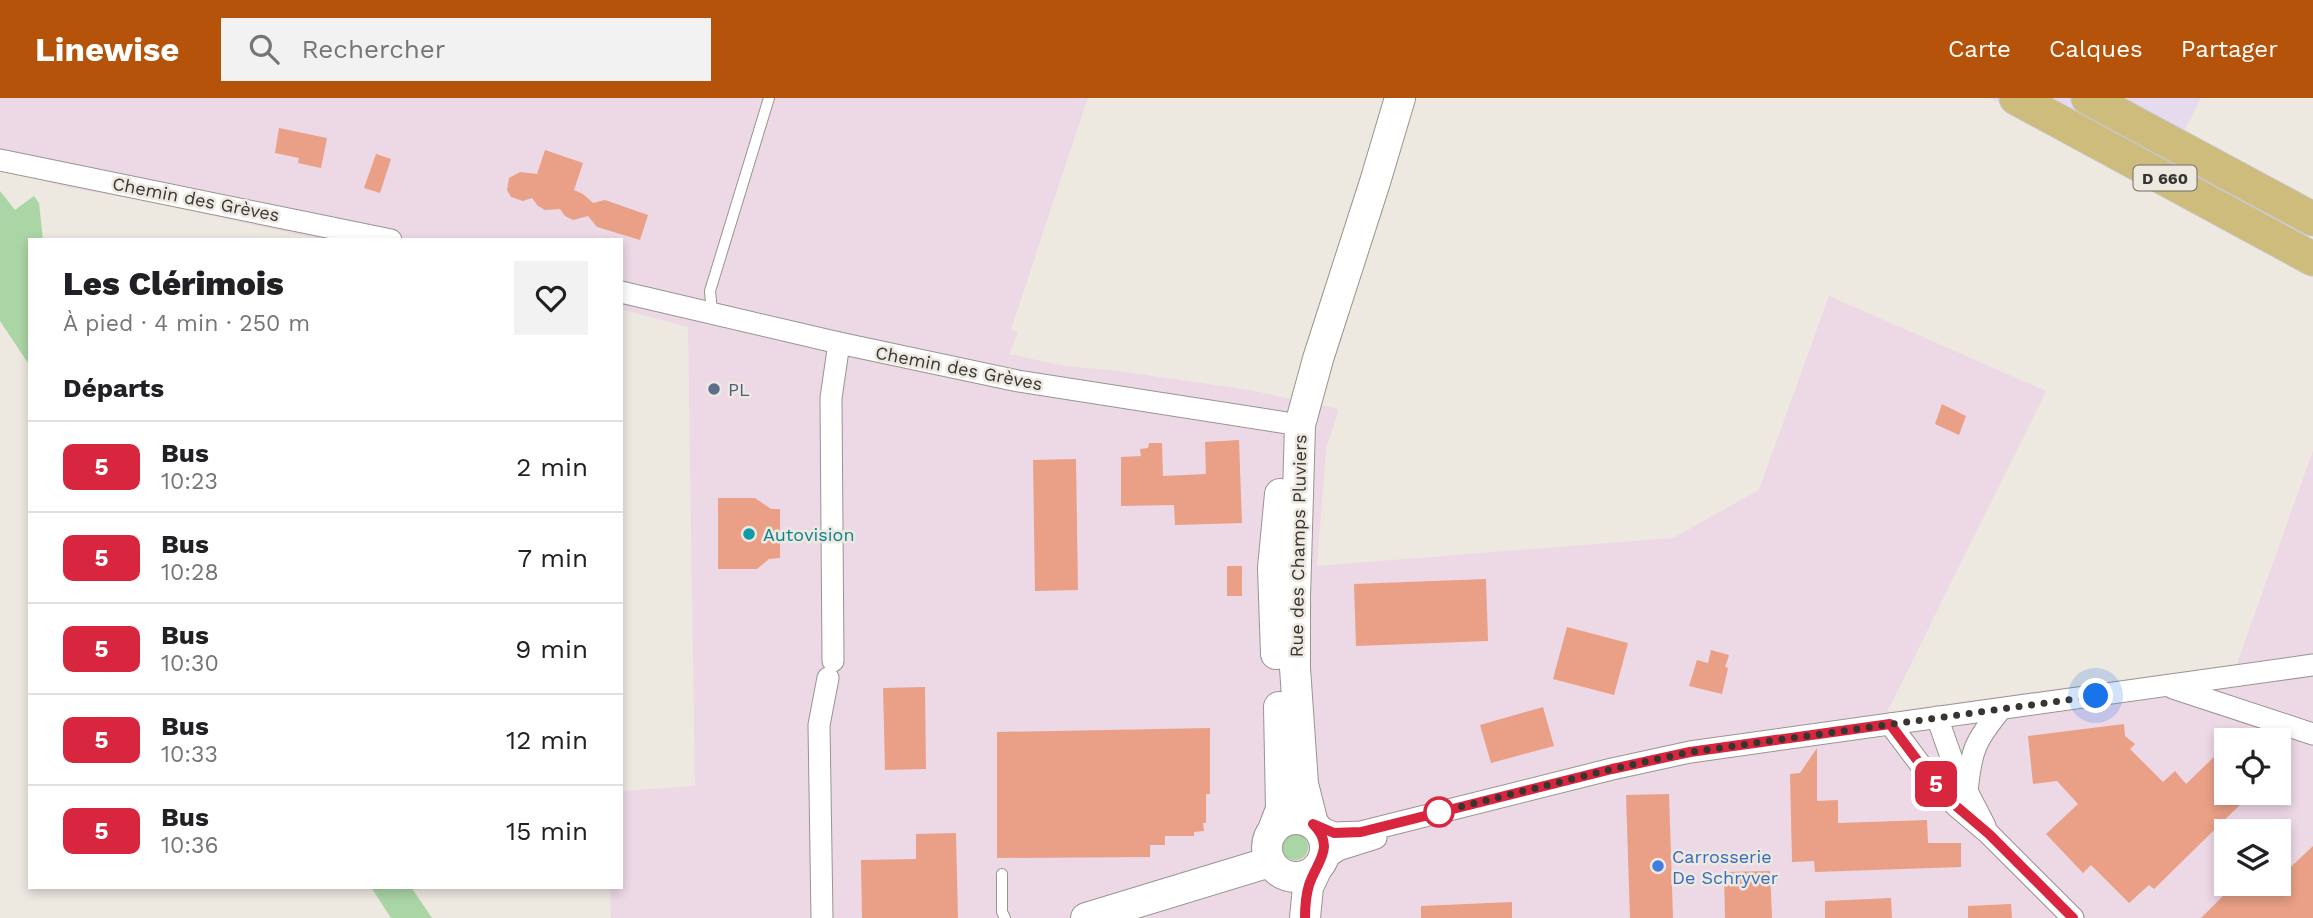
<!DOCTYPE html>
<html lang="fr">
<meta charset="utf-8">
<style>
body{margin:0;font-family:"Work Sans",sans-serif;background:#f2f2f2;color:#202124;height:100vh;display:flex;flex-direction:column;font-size:26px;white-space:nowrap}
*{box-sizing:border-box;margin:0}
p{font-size:23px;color:#757577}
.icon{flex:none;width:38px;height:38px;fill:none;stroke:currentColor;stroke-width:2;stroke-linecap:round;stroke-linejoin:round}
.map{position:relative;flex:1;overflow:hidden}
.side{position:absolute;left:28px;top:140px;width:595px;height:651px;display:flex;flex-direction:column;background:#fff;border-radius:0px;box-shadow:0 4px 10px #0003}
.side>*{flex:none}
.badge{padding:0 14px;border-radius:10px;font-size:24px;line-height:46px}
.fabs{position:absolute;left:2214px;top:630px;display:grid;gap:14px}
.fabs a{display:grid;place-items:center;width:77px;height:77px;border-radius:0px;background:#fff;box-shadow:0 4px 10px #0003;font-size:35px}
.you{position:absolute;width:35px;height:35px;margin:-18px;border:5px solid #fff;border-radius:50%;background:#1a73e8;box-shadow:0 0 0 10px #1a73e833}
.map>.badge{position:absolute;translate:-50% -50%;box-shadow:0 0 0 4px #fff}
h2{padding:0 35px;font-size:26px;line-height:63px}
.round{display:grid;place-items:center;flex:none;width:74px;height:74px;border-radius:0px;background:#f2f2f2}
.summary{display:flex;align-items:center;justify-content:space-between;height:119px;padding:0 35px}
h1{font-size:33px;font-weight:800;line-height:52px}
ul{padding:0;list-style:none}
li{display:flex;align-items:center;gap:21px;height:91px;padding:0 35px;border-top:2px solid #e0e0e0}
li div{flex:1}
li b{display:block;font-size:26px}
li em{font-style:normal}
li .badge{min-width:77px;font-weight:700;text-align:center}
header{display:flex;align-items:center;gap:42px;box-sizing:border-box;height:98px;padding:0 35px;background:#b45309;color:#fff}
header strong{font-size:33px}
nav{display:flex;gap:38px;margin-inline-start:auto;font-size:24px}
.search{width:490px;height:63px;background:#f2f2f2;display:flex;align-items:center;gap:18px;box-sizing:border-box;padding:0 24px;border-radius:0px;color:#757577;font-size:26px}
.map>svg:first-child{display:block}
</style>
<header>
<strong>Linewise</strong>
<div class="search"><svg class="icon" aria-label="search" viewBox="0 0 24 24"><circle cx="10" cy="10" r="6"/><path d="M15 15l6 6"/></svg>Rechercher</div>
<nav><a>Carte</a><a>Calques</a><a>Partager</a></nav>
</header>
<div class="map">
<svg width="2313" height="820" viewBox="0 0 2313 820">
<rect width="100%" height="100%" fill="#ede8e0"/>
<!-- commercial -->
<path fill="#e6daee" d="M1990,0H2201L2153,92Z"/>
<!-- industrial -->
<path fill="#edd8e6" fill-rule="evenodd" d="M0,0H1088L1011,231L1018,234L1009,256L1064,268L1118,273L1249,292L1339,311L1326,351L1317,468L1673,440L1759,392L1829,198L2046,293L1887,614L2237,566L2313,353V820H611L610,789H621V693L695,688L688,229L621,211V142H322L149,104L67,89L0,71ZM2226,642H2278V695H2226ZM2226,733H2278V786H2226Z"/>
<!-- green -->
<g fill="#aad5a5">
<path d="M0,93L15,112L34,98L39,105L43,142H30V268L0,223Z"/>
<circle cx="1295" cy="749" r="13"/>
<path d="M371,789H411L432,820H391Z"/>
</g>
<!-- building -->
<g fill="#e9a086">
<path d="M279,30L327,40L321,70L298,65L299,60L275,55Z"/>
<path d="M545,52L583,65L574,92L583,96L593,105L605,102L648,117L640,142L597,129L588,118L573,122L565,118L560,111L545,112L538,108L532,100L523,103L511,99L507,92L509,80L520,74L537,76Z"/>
<path d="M376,56L391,61L380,95L364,90Z"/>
<path d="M1942,306L1966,318L1959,337L1935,326Z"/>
<path d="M1239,342L1242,425L1175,427L1174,407L1121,408V359L1141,358L1140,351L1148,350L1149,345H1162L1163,378L1206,376L1205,344Z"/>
<path d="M1076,361L1078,492L1035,493L1033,362Z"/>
<path d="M718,400H755L771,411H780V460L769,461L757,471H718Z"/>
<rect x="1227" y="468" width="15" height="30"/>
<path d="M1486,481L1488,543L1356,548L1354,486Z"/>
<path d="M1567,529L1628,545L1614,597L1553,581Z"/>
<path d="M1711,552L1729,557L1725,569L1728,570L1722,596L1689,588L1697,562L1708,565Z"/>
<path d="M925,589L926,671L885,672L883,590Z"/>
<path d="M1543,609L1554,648L1491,665L1480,627Z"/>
<path d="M2124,626L2125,638L2135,646L2130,651L2163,684L2175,673L2186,686L2216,657L2226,667V695H2252L2154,791L2149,787L2129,805L2091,767L2083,775L2046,736L2078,706L2057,683L2033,686L2028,638Z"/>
<path d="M1210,630V696H1206V725H1203L1204,733L1194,734V738H1165V747H1150V759L997,760V634Z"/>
<path d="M1817,650V703L1838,702V725L1927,722L1928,745H1961V769L1815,774L1814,763L1792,764L1790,676L1800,675Z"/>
<path d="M1669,696L1673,820H1630L1626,697Z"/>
<path d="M956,735L958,820H862L861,762L916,761V736Z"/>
<path d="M2313,748V820H2201L2235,786H2278V781Z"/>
<path d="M1770,773L1772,820H1725L1724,774Z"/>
<path d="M1891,800L1892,820H1825V803Z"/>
<path d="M1512,804V820H1421V808Z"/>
<path d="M2011,806L2012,820H1968V808Z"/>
</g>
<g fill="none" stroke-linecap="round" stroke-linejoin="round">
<!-- lane casing -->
<g stroke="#99958d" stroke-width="12">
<g id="lane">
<path d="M712,214L710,193L769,0"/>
<path d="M1002,776V814L1005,820"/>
</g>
</g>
<!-- street casing -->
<g stroke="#99958d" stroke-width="23">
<g id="street">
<path d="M0,62L391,142"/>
<path d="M621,194L839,245L1018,283L1300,327"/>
<path d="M833,563L831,300L839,245"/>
<path d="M2173,590L2313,636"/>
<path d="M1937,619L1955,670L1985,728"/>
<path d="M1890,626L1929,678L1956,708L1989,736L2073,820"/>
<path d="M1967,694C1971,652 1975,643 2001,611"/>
<path d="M1313,726L1334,735L1361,734L1612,671L1690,654L2313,567"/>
<path d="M1321,764L1338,752L1376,740"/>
<path d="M822,820L819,627L828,580"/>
</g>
</g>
<!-- secondary casing -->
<g stroke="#99958d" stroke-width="32">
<g id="secondary">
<path d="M1276,556L1273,470L1280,396"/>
<circle cx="1296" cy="750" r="29"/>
<path d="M1313,726L1303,686L1295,570V500L1300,327L1318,261L1375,84L1400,0"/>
<path d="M1273,732L1281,711L1279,609"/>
<path d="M1086,820L1270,764"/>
<path d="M1305,820L1308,789L1317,770"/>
</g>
</g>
<!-- primary casing -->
<g stroke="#c7c6c6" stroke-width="35">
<g id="primary">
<path d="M2016,0L2313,161"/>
<path d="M2088,0L2313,121"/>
</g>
</g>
<!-- lane -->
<use href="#lane" stroke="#fff" stroke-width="10"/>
<!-- street -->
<use href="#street" stroke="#fff" stroke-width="21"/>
<!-- secondary -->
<use href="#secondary" stroke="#fff" stroke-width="30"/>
<!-- primary -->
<use href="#primary" stroke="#cebc7c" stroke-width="33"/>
</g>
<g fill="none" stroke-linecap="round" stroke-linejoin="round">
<!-- line casing -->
<g stroke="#fff" stroke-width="16">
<path id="line" d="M1305,820C1305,809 1306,797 1309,787C1317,763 1336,749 1313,726L1334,735L1361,734L1612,671L1690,654L1890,626L1929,678L1956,708L1989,736L2073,820"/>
</g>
<!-- line -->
<use href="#line" stroke="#d7263d" stroke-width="10"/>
<!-- walk -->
<path stroke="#373532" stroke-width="7" stroke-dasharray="0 12.6" d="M1439,714L1432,716L1612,671L1690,654L2096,598"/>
</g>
<!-- markers -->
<circle fill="#5c6f8a" stroke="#ede8e0" stroke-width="2.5" cx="714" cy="291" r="7"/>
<circle fill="#0f9aa8" stroke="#ede8e0" stroke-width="2.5" cx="749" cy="436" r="7"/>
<circle fill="#fff" stroke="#d7263d" stroke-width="3.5" cx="1439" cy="714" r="14"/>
<circle fill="#3f7fe0" stroke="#ede8e0" stroke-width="2.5" cx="1658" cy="768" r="7"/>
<g text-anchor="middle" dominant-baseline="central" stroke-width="5" stroke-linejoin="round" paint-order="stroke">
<!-- shield labels -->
<rect fill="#ede8e0" stroke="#6e6b66" stroke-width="2" x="2133.5" y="67.5" width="63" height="25" rx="5"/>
<g font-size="16" font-weight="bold" fill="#373532">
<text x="2165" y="80">D 660</text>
</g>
<!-- street labels -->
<g font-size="18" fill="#373532" stroke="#ede8e0">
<text transform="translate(196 101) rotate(11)">Chemin des Grèves</text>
<text transform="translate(959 270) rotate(11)">Chemin des Grèves</text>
<text transform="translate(1298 448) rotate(-89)">Rue des Champs Pluviers</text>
</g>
<!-- service labels -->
<g font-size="18" fill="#4e5e75" stroke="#ede8e0" text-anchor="start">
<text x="728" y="291">PL</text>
</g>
<!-- culture labels -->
<g font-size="18" fill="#0d838f" stroke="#ede8e0" text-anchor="start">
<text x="763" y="436">Autovision</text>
</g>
<!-- shop labels -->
<g font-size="18" fill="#366cbe" stroke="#ede8e0" text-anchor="start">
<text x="1672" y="758">Carrosserie<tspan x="1672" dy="21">De Schryver</tspan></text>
</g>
</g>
</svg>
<div class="fabs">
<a><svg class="icon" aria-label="locate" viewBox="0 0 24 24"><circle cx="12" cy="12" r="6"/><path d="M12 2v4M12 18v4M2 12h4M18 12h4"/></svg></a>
<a><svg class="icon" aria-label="layers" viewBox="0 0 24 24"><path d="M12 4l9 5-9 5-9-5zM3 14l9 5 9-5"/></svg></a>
</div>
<div class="you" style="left:2096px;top:598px"></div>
<b class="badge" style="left:1936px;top:686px;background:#d7263d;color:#fff">5</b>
<section class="side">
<div class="summary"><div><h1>Les Clérimois</h1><p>À pied · 4 min · 250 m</p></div><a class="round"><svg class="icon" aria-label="heart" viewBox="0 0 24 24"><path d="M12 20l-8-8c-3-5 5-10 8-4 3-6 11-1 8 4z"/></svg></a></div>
<h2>Départs</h2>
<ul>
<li><span class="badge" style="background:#d7263d;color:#fff">5</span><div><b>Bus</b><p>10:23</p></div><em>2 min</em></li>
<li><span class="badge" style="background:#d7263d;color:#fff">5</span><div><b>Bus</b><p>10:28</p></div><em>7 min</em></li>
<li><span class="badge" style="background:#d7263d;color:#fff">5</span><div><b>Bus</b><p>10:30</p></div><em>9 min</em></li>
<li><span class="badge" style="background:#d7263d;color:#fff">5</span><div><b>Bus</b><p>10:33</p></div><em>12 min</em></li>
<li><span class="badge" style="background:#d7263d;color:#fff">5</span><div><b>Bus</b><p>10:36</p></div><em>15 min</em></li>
</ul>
</section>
</div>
